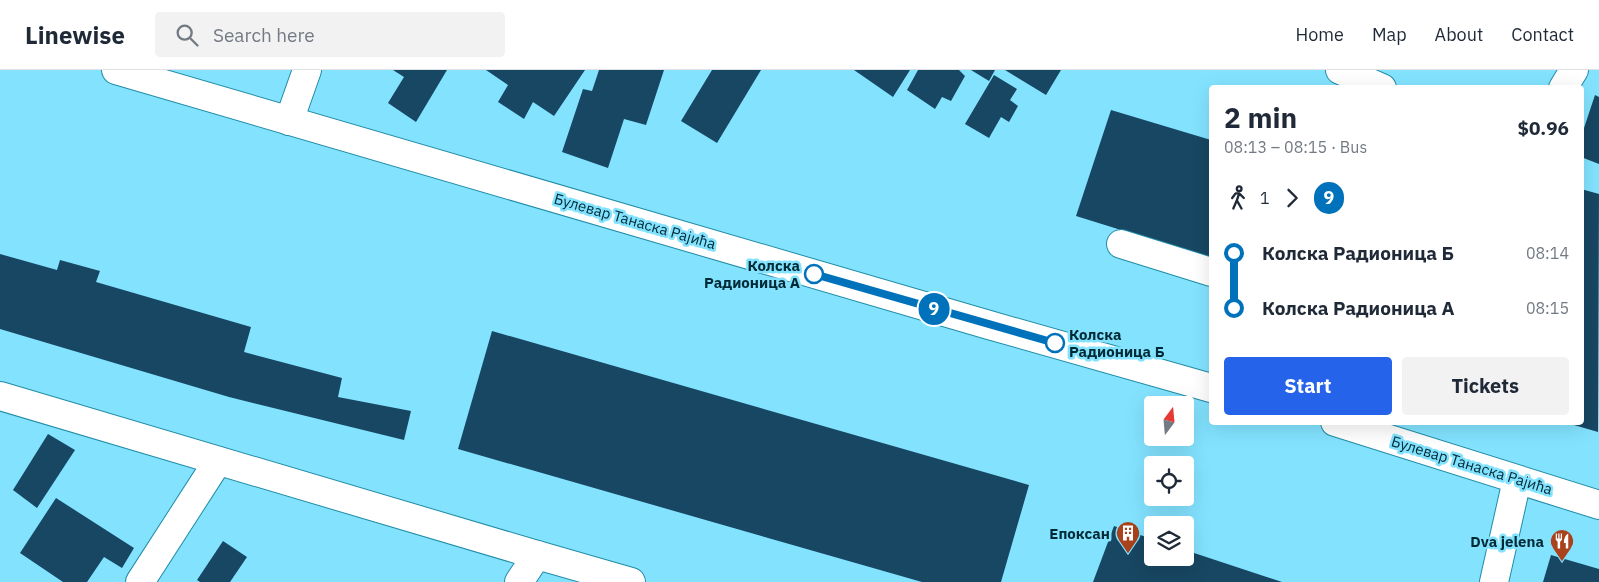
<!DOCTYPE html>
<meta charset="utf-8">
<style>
body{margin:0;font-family:"IBM Plex Sans",sans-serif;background:#f2f2f3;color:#1f2937;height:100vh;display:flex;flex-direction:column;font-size:19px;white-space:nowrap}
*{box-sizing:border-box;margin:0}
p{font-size:16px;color:#747a83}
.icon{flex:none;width:28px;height:28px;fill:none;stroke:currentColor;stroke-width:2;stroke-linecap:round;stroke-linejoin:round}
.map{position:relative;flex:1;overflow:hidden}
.panel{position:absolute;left:1209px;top:15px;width:375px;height:340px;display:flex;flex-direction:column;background:#fff;border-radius:5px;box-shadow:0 5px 20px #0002}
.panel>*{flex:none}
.badge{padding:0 10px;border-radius:16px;font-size:18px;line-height:32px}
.needle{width:32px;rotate:16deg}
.tools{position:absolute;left:1144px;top:326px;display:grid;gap:10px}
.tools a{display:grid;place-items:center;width:50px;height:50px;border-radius:5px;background:#fff;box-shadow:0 5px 20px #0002;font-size:25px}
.map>.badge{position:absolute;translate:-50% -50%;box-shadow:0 0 0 2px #fff}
.legs{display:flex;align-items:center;gap:8px;height:55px;padding:0 15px;font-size:16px}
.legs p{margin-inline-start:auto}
.overview{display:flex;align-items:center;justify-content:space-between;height:85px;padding:0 15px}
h1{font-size:28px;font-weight:700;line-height:38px}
.primary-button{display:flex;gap:10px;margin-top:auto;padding:10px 15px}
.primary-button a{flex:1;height:58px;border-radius:5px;background:#2563eb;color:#fff;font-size:20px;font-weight:700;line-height:58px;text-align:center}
.primary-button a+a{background:#f2f2f3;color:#1f2937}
ul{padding:0 15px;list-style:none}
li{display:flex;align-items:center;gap:18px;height:55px;font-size:19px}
li i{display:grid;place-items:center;width:8px;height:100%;margin:0 6px;background:currentColor}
li i::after{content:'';width:12px;height:12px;margin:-6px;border:4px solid;border-radius:50%;background:#fff}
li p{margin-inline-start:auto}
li:first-child i{background:linear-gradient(#0000 50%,currentColor 0)}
li:last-child i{background:linear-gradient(currentColor 50%,#0000 0)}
header{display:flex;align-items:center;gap:30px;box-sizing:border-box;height:70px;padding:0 25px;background:#fff;border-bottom:1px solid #e0e1e3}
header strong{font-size:24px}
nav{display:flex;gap:28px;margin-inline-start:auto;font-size:18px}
.search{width:350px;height:45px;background:#f2f2f3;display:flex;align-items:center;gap:12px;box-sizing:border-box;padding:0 18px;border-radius:5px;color:#747a83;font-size:19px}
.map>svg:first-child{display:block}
</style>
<header>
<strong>Linewise</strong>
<div class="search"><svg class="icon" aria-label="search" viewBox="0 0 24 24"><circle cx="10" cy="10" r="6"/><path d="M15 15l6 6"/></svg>Search here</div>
<nav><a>Home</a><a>Map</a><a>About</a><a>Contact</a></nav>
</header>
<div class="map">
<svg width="1599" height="512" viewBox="0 0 1599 512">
<rect width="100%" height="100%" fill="#83e3ff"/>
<!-- building -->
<g fill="#174763">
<path d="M393,0H447L416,52L388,33L404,7Z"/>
<path d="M486,0H585L554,46L533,32L524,49L498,32L508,15Z"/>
<path d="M599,0H664L646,55L624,49L608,98L562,82L583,19L592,21Z"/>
<path d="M712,0H761L717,73L681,51Z"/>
<path d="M854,0H910L893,27Z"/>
<path d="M918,0H959L965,6L951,31L942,27L935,39L907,20Z"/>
<path d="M971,0H995L989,11Z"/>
<path d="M1005,0H1061L1046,25Z"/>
<path d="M994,5L1017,19L1010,30L1018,36L1009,52L1001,47L989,68L965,54Z"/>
<path d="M1595,25L1599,27V94L1581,87V67Z"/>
<path d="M1111,40L1211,70V188L1076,146Z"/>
<path d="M1581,119L1599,124L1598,362L1567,353L1581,352Z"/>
<path d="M0,184L57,200L60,190L100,201L96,212L251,257L244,282L342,308L338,327L411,341L404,370L229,327L0,259Z"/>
<path d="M492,261L1029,415L1001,512H922L458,379Z"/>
<path d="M48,364L75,380L37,438L13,420Z"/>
<path d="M56,428L134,478L122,498L104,487L87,512H63L20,483Z"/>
<path d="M1114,456L1152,469V488H1185V480L1282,512H1093Z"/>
<path d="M223,471L247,487L230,512H200L197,510Z"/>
<path d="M1551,485L1599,499V512H1543Z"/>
</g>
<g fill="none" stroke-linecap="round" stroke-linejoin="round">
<!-- minor casing -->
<g stroke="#218ca6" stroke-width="30">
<g id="minor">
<path d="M1340,0L1382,18"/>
<path d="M1563,18L1574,0"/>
<path d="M289,51L307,0"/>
<path d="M1121,174L1211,202"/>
<path d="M0,326L537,485L631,512"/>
<path d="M140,512L218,391"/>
<path d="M519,512L537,485"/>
<path d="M1494,512L1517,410"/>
</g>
</g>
<!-- major casing -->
<g stroke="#218ca6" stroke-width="30">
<g id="major">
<path d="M116,0L989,255L1211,318"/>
<path d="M1335,352L1599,435"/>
</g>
</g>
<!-- minor -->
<use href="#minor" stroke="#fff" stroke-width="28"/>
<!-- major -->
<use href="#major" stroke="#fff" stroke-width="28"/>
</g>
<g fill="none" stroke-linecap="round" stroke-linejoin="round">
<!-- line-1 casing -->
<g stroke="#fff" stroke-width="11">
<path id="line-1" d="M814,204L1055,273"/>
</g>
<!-- line-1 -->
<use href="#line-1" stroke="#0072bc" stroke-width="8"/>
</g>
<!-- icons -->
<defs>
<g id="building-pin" transform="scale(1.25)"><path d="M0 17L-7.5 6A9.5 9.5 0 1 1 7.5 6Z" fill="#a9421d" stroke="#83e3ff"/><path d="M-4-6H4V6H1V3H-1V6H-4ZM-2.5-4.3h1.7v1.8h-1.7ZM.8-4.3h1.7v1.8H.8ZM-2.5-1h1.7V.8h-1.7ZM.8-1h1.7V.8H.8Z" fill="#fff"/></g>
<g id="restaurant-pin" transform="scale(1.25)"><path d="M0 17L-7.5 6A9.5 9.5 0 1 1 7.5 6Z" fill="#a9421d" stroke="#83e3ff"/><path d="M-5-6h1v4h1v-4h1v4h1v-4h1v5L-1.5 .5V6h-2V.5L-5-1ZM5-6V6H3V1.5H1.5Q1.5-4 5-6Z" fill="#fff"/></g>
</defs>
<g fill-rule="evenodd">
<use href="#building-pin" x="1128" y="463"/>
<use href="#restaurant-pin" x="1562" y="471"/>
</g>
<!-- markers -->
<g fill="#fff" stroke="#0072bc" stroke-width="2.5">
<circle cx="814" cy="204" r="9"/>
<circle cx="1055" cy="273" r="9"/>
</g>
<g text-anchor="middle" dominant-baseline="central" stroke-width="5" stroke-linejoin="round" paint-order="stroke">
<!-- street labels -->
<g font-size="15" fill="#002a35" stroke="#83e3ff">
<text transform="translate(635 151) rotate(16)">Булевар Танаска Рајића</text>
<text transform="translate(1472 395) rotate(17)">Булевар Танаска Рајића</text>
</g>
<!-- stop labels -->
<g font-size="15" font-weight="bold" fill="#002a35" stroke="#83e3ff" text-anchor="end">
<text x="800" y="195">Колска<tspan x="800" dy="17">Радионица А</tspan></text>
<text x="1069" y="264" text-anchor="start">Колска<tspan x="1069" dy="17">Радионица Б</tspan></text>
</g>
<!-- poi labels -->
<g font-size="15" font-weight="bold" fill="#002a35" stroke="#83e3ff" text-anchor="end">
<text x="1110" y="463">Епоксан</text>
<text x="1544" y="471">Dva jelena</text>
</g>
</g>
</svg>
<div class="tools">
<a><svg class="needle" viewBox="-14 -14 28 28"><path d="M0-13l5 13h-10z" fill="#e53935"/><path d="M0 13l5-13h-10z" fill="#747a83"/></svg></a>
<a><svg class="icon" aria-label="locate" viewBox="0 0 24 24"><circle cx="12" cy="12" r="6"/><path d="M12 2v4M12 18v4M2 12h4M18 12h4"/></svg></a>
<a><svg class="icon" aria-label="layers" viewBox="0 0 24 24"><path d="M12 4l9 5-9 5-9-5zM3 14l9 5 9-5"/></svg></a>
</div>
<b class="badge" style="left:934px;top:239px;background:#0072bc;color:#fff">9</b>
<section class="panel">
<div class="overview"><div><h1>2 min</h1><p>08:13 – 08:15 · Bus</p></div><b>$0.96</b></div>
<div class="legs"><svg class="icon" aria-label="walk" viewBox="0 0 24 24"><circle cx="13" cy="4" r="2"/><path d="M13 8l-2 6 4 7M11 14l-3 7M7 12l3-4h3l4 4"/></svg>1<svg class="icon" aria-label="forward" viewBox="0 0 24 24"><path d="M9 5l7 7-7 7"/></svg><b class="badge" style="background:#0072bc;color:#fff">9</b></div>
<ul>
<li><i style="color:#0072bc"></i><b>Колска Радионица Б</b><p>08:14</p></li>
<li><i style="color:#0072bc"></i><b>Колска Радионица А</b><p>08:15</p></li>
</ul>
<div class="primary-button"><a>Start</a><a>Tickets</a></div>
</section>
</div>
